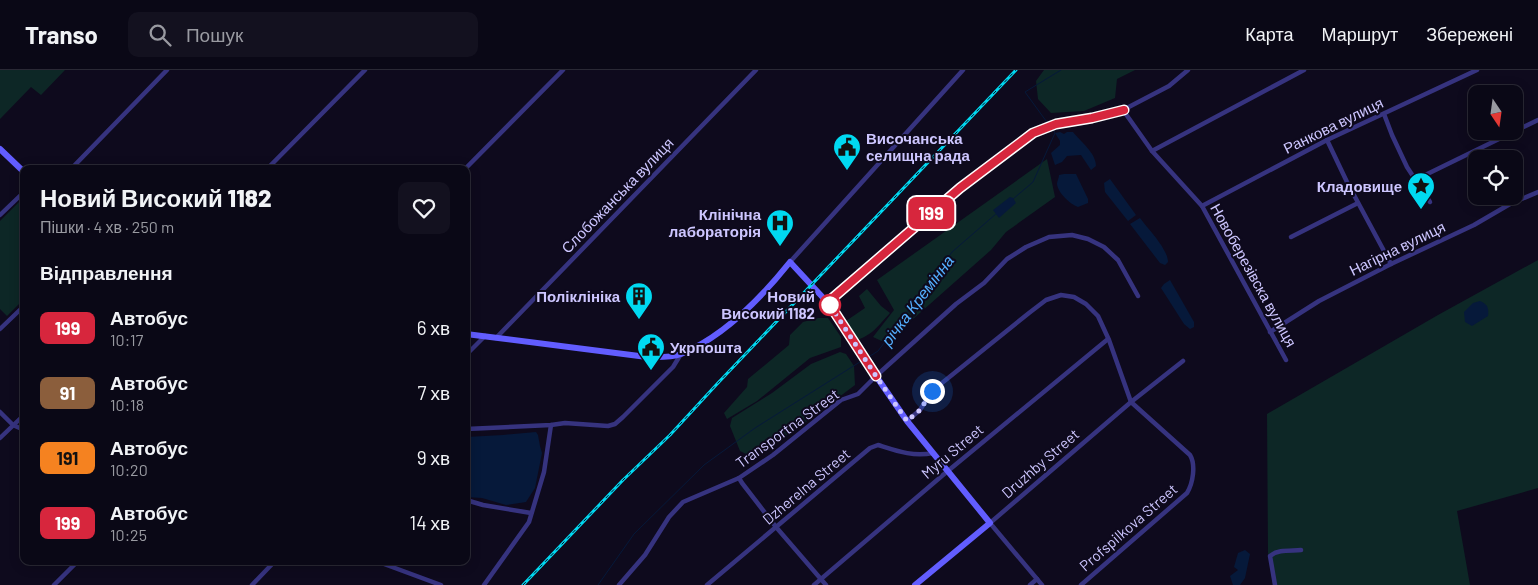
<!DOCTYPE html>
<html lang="uk">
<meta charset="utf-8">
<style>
body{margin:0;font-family:Barlow,sans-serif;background:#13111f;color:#f1f3f6;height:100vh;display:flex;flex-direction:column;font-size:19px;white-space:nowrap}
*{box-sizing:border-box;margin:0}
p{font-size:16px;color:#999aa1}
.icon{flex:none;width:28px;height:28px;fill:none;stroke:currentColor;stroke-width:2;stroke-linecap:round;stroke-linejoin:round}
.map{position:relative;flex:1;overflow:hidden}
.panel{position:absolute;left:20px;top:95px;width:450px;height:400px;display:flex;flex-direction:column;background:#0a0816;border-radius:10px;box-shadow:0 2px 12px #0003,0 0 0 1px #2a2935}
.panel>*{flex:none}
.badge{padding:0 10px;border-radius:8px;font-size:18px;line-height:32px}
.needle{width:32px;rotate:167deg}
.tools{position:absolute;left:1468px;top:15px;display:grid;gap:10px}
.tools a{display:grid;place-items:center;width:55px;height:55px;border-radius:10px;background:#0a0816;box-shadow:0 2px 12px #0003,0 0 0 1px #2a2935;font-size:25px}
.you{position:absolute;width:25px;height:25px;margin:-12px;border:4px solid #fff;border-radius:50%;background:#1a73e8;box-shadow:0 0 0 8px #1a73e833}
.map>.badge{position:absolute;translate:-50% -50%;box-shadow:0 0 0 2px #fff}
h2{padding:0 20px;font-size:19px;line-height:45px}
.round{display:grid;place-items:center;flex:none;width:52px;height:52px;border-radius:10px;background:#13111f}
.head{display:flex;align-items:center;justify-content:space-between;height:85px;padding:0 20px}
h1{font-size:24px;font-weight:800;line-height:38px}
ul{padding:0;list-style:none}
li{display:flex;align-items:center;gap:15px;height:65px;padding:0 20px}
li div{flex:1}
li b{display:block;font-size:19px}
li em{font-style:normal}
li .badge{min-width:55px;font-weight:700;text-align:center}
header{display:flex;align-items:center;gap:30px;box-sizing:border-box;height:70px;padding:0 25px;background:#0a0816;border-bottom:1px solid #2a2935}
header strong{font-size:24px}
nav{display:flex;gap:28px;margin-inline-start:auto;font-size:18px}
.search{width:350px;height:45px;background:#13111f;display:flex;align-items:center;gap:12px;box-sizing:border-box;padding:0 18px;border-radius:10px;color:#999aa1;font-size:19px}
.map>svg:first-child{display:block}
</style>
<header>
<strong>Transo</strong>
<div class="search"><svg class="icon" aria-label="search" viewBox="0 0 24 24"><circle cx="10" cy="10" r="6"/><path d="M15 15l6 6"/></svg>Пошук</div>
<nav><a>Карта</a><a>Маршрут</a><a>Збережені</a></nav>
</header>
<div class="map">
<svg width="1538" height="515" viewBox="0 0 1538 515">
<rect width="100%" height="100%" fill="#0e0a1d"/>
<!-- green -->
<g fill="#0d2726">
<path d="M0,0H65L41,25L31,17L0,49Z"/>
<path d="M1044,0H1135L1117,9L1115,28L1084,41L1051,43L1038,29L1036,11Z"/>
<path d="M1047,89L1055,127L1006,162L991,180L886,273L873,267L894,240L877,210Z"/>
<path d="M24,127V229L7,246L0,239V151Z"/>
<path d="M1538,190V418L1457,441L1470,515H1273L1268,483L1267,344L1438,245Z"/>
<path d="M867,219L881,236L890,243C878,256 871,267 853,271L843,253L865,238L859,226Z"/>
<path d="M818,248H828L841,267V277L810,288L757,331L727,349L724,343L747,317L748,309L789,275L790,265L803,252Z"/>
<path d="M840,282L846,284L854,296L855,315L802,355L757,385H748L740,381L730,356L732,348L772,323L811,294Z"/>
</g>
<!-- water -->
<g fill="#06193a">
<path d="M1060,62L1064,64L1067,62H1073C1081,72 1096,83 1096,96L1091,100L1081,85L1067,86L1062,92L1055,95L1051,83L1060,75V71L1055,63Z"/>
<path d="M1064,104H1076L1088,129V133L1078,137C1070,134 1058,123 1057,114C1057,111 1059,108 1059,105Z"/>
<path d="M1110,109L1136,145L1128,151L1105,122L1104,113Z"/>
<path d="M1010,127L1013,128L1016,133L999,148L993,140Z"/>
<path d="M1140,148C1148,159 1168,179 1168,192L1165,195L1160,193L1130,154Z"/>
<path d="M1170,210L1194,252V257L1190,259L1184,254L1161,218L1164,214Z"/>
<path d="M1480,231C1488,234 1489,239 1488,246L1472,256L1465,252L1464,242L1473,233Z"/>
<path d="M536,362L538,365L540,376L542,383L535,418L526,432L506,435L482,428L466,427V367L503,365Z"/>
<path d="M1245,480L1250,484L1245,508L1240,515H1233L1230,506L1238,500L1234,497L1238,483Z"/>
</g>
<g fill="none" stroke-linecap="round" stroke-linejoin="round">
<!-- stream -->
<g stroke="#06193a" stroke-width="1">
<path d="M1049,55L1025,22L1061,0"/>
<path d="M1013,129L1033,112L1055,63L1052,58"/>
<path d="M867,288L878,281L952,182L997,143"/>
<path d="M598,515L634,464L704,395L755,358L863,290"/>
</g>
<!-- street -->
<g stroke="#36337f" stroke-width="4.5">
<path d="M1123,40L1152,81L1202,136L1286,290"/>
<path d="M1384,44L1392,65L1407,97L1430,132"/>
<path d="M1327,70L1347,112L1391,194"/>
<path d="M1152,81L1304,0"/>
<path d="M71,99L167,0"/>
<path d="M267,99L365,0"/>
<path d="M465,99L563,0"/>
<path d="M1415,110L1538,50"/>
<path d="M1202,136L1327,70L1477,0"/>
<path d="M0,145L24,122"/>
<path d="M1291,167L1358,133"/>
<path d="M790,192L963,0"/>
<path d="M828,233L960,118L1033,63L1056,54L1093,48L1123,40L1169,16L1188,0"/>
<path d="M0,259L24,236"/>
<path d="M1270,262L1319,231L1391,194L1474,155L1510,134L1538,122"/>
<path d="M496,268L756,0"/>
<path d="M466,285L485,266"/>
<path d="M0,342L13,355L24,360"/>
<path d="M907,351L920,340L932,321L1029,243L1046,230L1061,225L1074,227L1086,234L1098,246L1109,270L1131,332L1190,385C1196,395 1193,413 1187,423L1081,515"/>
<path d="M466,359L551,355L565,353L608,356L615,354L623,347L673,297L681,284"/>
<path d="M0,368L24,345"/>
<path d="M739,408L742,413L776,457L826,515"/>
<path d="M466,430L483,435L531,443"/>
<path d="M376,491L441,515"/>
<path d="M54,515L78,491"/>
<path d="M252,515L275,491"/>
<path d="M484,515L529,452L544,402L551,355"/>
<path d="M619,515L645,485L669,447L683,432L739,408L773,385L841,330L858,324L876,306L956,234L984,213L1007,189L1026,177L1049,167L1072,165L1088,169L1104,177L1118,190L1138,226"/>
<path d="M707,515L870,378L878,375C897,381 913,387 933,383"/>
<path d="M814,515L943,405L1108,269"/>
<path d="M1030,515L1037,509"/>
<path d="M1042,515L990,453L1131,332L1183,291"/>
<path d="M1275,515L1270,486C1278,479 1291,481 1301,480"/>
</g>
<!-- secondary -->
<g stroke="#625dff" stroke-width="6">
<path d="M0,79L24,102"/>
<path d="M466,264L647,287C658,287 670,288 681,284C723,267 762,227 790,192L828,233L876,306L907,351L990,453L915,515"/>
</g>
<!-- rail casing -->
<g stroke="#00d9f1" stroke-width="3">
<path id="rail" d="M523,515L623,410L670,365L717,314L1016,0"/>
</g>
<!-- rail -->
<use href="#rail" stroke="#0e0a1d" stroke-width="1" stroke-dasharray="4" stroke-linecap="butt"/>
</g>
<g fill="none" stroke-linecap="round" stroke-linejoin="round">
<!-- line casing -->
<g stroke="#fff" stroke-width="11">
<path id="line" d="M876,306L828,232L960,118L1033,63L1056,54L1092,48L1124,40"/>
</g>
<!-- line -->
<use href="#line" stroke="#d7263d" stroke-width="8"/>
<!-- walk -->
<path stroke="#cdc6ff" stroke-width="5" stroke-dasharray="0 9" d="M830,235L828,232L876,306L907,351L920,340L932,321"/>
</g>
<!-- icons -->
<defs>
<g id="civic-pin" transform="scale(1.4375)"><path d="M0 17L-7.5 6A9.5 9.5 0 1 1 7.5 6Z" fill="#00d9f1" stroke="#0e0a1d"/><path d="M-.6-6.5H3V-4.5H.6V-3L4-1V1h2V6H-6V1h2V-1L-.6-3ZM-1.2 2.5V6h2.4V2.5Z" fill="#111"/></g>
<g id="sight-pin" transform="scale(1.4375)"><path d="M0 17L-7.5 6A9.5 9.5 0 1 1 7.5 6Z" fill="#00d9f1" stroke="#0e0a1d"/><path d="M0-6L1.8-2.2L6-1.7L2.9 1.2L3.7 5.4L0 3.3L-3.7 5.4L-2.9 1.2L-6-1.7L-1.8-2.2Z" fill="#111"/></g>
<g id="hospital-pin" transform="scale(1.4375)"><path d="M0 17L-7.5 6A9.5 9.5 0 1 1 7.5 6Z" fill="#00d9f1" stroke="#0e0a1d"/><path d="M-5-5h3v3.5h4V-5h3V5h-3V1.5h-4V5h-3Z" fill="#111"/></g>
<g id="building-pin" transform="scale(1.4375)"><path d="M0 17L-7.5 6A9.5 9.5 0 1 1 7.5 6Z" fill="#00d9f1" stroke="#0e0a1d"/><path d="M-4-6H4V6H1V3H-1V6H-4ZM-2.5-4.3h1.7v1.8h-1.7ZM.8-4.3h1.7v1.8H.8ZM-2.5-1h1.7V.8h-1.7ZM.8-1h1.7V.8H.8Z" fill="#111"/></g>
</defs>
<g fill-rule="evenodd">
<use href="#civic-pin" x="847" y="77"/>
<use href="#sight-pin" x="1421" y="116"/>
<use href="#hospital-pin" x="780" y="153"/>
<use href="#building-pin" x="639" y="226"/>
<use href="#civic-pin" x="651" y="277"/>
</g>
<!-- markers -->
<circle fill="#fff" stroke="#d7263d" stroke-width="2.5" cx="830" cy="235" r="10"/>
<g text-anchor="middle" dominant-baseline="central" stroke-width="4" stroke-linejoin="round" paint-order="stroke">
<!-- street labels -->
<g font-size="15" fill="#cdc6ff" stroke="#0e0a1d">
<text transform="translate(1333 55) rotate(-26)">Ранкова вулиця</text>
<text transform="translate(617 125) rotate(-46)">Слобожанська вулиця</text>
<text transform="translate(1397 178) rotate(-26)">Нагірна вулиця</text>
<text transform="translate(1254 205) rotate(61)">Новоберезівска вулиця</text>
<text transform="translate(787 358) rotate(-36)">Transportna Street</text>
<text transform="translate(952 381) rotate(-40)">Myru Street</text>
<text transform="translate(1040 393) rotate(-41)">Druzhby Street</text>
<text transform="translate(806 416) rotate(-40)">Dzherelna Street</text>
<text transform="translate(1128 457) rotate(-41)">Profspilkova Street</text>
</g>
<!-- poi labels -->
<g font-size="15" font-weight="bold" fill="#cdc6ff" stroke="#0e0a1d" text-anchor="end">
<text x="866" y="68" text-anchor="start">Височанська<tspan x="866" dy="17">селищна рада</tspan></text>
<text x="1402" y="116">Кладовище</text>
<text x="761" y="144">Клінічна<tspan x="761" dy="17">лабораторія</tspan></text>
<text x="620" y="226">Поліклініка</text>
<text x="670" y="277" text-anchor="start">Укрпошта</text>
</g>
<!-- stop labels -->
<g font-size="15" font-weight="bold" fill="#cdc6ff" stroke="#0e0a1d" text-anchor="end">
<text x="815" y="226">Новий<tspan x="815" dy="17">Високий 1182</tspan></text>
</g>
<!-- water labels -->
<g font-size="16" font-style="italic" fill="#54afff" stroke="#0e0a1d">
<text transform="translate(917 230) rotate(-53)">річка Кремінна</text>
</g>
</g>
</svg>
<div class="tools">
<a><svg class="needle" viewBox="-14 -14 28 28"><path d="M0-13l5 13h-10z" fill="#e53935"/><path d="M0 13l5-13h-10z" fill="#999aa1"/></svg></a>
<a><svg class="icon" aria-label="locate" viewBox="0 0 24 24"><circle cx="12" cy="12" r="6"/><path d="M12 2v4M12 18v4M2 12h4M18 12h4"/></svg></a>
</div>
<div class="you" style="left:932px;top:321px"></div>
<b class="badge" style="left:931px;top:143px;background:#d7263d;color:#fff">199</b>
<section class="panel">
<div class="head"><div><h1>Новий Високий 1182</h1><p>Пішки · 4 хв · 250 m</p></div><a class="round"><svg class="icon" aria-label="heart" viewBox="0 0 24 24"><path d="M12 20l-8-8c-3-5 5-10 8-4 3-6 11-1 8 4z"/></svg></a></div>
<h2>Відправлення</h2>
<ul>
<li><span class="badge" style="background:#d7263d;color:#fff">199</span><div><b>Автобус</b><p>10:17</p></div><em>6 хв</em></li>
<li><span class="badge" style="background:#8b5e3c;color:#fff">91</span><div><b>Автобус</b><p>10:18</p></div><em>7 хв</em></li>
<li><span class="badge" style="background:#f58220;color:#111">191</span><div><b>Автобус</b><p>10:20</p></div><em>9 хв</em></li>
<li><span class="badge" style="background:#d7263d;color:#fff">199</span><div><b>Автобус</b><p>10:25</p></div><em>14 хв</em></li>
</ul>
</section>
</div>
